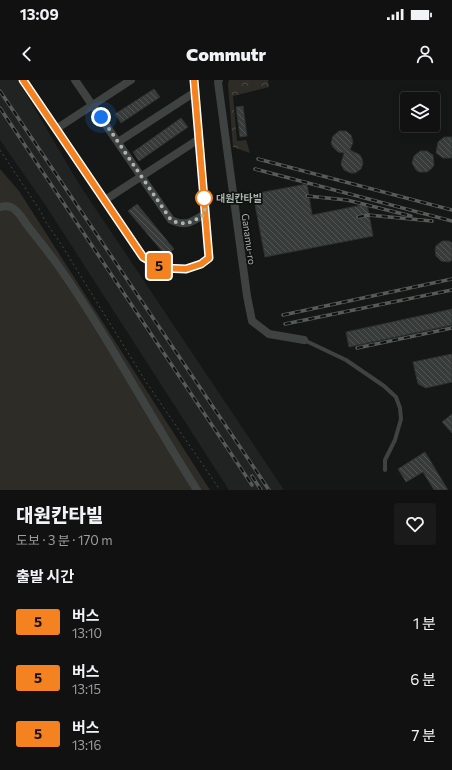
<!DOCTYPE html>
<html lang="ko">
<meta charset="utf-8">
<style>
body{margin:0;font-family:Commissioner,"Noto Sans KR",sans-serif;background:#191a19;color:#f1f3f6;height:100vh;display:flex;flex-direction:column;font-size:15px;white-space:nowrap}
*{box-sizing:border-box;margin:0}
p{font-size:13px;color:#9c9d9f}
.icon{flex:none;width:22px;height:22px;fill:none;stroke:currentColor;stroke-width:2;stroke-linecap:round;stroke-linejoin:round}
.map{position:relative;height:410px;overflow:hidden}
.details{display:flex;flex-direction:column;background:#101110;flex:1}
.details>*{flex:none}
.badge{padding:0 8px;border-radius:3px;font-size:14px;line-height:26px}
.tools{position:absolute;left:400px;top:12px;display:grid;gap:8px}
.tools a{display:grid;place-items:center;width:40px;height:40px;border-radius:4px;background:#101110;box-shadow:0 2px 10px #0003,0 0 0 1px #303130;font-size:20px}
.you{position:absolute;width:20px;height:20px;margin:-10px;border:3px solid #fff;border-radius:50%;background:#1a73e8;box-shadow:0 0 0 6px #1a73e833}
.map>.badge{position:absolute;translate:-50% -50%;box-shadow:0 0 0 2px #fff}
h2{padding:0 16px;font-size:15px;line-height:36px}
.round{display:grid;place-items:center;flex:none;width:42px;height:42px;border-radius:4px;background:#191a19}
.head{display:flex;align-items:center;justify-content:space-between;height:68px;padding:0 16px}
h1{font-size:19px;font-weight:800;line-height:30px}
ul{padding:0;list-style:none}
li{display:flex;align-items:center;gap:12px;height:56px;padding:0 16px}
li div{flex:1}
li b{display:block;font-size:15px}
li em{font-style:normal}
li .badge{min-width:44px;font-weight:700;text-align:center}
.status{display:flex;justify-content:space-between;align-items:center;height:28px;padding:0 20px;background:#101110;direction:ltr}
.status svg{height:11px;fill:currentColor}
header{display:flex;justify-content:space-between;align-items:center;height:52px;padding:0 16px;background:#101110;font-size:18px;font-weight:800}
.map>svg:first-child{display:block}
</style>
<div class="status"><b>13:09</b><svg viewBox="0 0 49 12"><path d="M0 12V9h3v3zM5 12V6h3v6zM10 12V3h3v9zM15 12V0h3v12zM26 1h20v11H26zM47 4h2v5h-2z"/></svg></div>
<header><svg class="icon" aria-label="back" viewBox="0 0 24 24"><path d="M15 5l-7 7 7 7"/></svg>Commutr<svg class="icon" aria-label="person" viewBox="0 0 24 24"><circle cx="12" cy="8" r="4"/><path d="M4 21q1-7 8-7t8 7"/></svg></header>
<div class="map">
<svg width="452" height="410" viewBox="0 0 452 410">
<defs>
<pattern id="forest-crowns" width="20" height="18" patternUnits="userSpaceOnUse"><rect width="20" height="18" fill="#2e2c26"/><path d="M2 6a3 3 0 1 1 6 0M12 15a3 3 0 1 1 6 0" fill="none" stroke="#494843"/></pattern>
<pattern id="building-back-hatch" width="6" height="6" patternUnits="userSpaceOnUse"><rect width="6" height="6" fill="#373b3a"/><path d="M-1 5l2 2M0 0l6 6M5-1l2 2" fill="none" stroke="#515554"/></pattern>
</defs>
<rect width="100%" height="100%" fill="#151716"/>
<!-- built -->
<path fill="#212323" d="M0,0H18L79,104L284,410H229L46,126L0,60Z"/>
<!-- green -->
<path fill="#2e2c26" d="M0,89L19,111L210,410H0Z"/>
<!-- forest -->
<path fill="url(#forest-crowns)" d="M229,0H268L269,7L233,16L237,61L246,60L250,73L233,67L228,4Z"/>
<!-- building -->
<g fill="url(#building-back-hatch)" stroke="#2f3231">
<path d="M154,9L160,17L121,43L115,34Z"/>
<path d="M243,26L247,56L240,57L236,27Z"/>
<path d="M181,38L188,47L139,81L133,72Z"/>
<path d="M339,51H346L351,55L353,62L350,70L360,75L362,79L363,83L361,89L355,93H351L344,90L341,84L344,73L338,72L333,67L331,63L333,56Z"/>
<path d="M444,57H452V78H443L436,73L438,62Z"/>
<path d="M420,71H427L433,75L434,85L432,88L427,92H419L416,90L412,83L414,76Z"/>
<path d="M307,104L312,135L367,124L373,156L265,177L253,114Z"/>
<path d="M137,124L174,169L166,176L128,131Z"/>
<path d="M442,161H449L452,163V180L449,182L441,181L436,176L435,169L436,166Z"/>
<path d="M452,229V245L349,267L346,252Z"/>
<path d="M452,274V302L426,308L418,304L413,282Z"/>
<path d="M452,334V353L442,342Z"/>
<path d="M425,372L448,410H434L423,392L406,402L398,389Z"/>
</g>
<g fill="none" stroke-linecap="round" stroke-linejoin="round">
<!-- path -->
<path stroke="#414743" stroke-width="1" stroke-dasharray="2 3" stroke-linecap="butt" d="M0,70L41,132L45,141L61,164L146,302L220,410"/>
<!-- service -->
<path stroke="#3e4240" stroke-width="4" d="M304,260L346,280L384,306L396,317L400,328L401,339L395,360L385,380V390"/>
<!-- minor -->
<g stroke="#3e4240" stroke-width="8">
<path d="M23,0L143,177L162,189H186L201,184L209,178L194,0"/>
<path d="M75,0L171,140C186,147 192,142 205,134"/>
<path d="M219,0L218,2L247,216L252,241L269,254L304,260"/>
<path d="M56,49L131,0"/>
<path d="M118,62L195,12"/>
<path d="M105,120L199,59"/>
<path d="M0,127C5,126 10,125 14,129C20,133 23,140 27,145C37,158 47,170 57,184C108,256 149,335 197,410"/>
</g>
<!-- rail casing -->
<g stroke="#555c58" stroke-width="3.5">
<g id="rail">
<path d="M0,11L269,410"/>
<path d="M0,28L252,405"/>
<path d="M258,79L452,130"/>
<path d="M255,89L452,141"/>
<path d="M307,116L347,120L411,136"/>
<path d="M358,137L368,135L432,141"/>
<path d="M283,235L452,199"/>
<path d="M285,244L452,210"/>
<path d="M357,268L452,248"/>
<path d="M252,396L261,410"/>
</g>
</g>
<!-- rail -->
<use href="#rail" stroke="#101211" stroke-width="2" stroke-dasharray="6" stroke-linecap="butt"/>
</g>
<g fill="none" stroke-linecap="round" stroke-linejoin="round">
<!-- line casing -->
<g stroke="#fff" stroke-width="9">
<path id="line" d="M23,0L143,177L162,188L186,189L201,184L209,178L194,0"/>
</g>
<!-- line -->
<use href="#line" stroke="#f58220" stroke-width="6"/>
<!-- walk -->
<path stroke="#a9b5ad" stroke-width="4" stroke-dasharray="0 7.2" d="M101,37L171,140C186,147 192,142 205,134L204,118"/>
</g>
<!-- markers -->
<circle fill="#fff" stroke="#f58220" stroke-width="2" cx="204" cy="118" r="8"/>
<g text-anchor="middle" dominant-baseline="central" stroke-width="3.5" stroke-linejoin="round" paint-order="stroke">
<!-- stop labels -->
<g font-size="10" font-weight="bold" fill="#a9b5ad" stroke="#101211" text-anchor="start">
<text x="216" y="118">대원칸타빌</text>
</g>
<!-- street labels -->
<g font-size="10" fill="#a9b5ad" stroke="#101211">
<text transform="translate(249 159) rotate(82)">Ganamu-ro</text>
</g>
</g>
</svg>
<div class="tools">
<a><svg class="icon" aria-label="layers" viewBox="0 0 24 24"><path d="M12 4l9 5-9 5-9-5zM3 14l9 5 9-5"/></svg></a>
</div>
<div class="you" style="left:101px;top:37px"></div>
<b class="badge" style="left:159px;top:186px;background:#f58220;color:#111">5</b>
</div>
<section class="details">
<div class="head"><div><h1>대원칸타빌</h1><p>도보 · 3 분 · 170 m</p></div><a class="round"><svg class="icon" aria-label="heart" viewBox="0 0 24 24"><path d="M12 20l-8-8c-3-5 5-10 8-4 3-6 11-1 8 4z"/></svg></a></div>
<h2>출발 시간</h2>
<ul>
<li><span class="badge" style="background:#f58220;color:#111">5</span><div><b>버스</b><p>13:10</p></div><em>1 분</em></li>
<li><span class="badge" style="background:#f58220;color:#111">5</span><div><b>버스</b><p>13:15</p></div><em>6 분</em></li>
<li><span class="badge" style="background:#f58220;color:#111">5</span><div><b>버스</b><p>13:16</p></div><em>7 분</em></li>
</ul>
</section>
